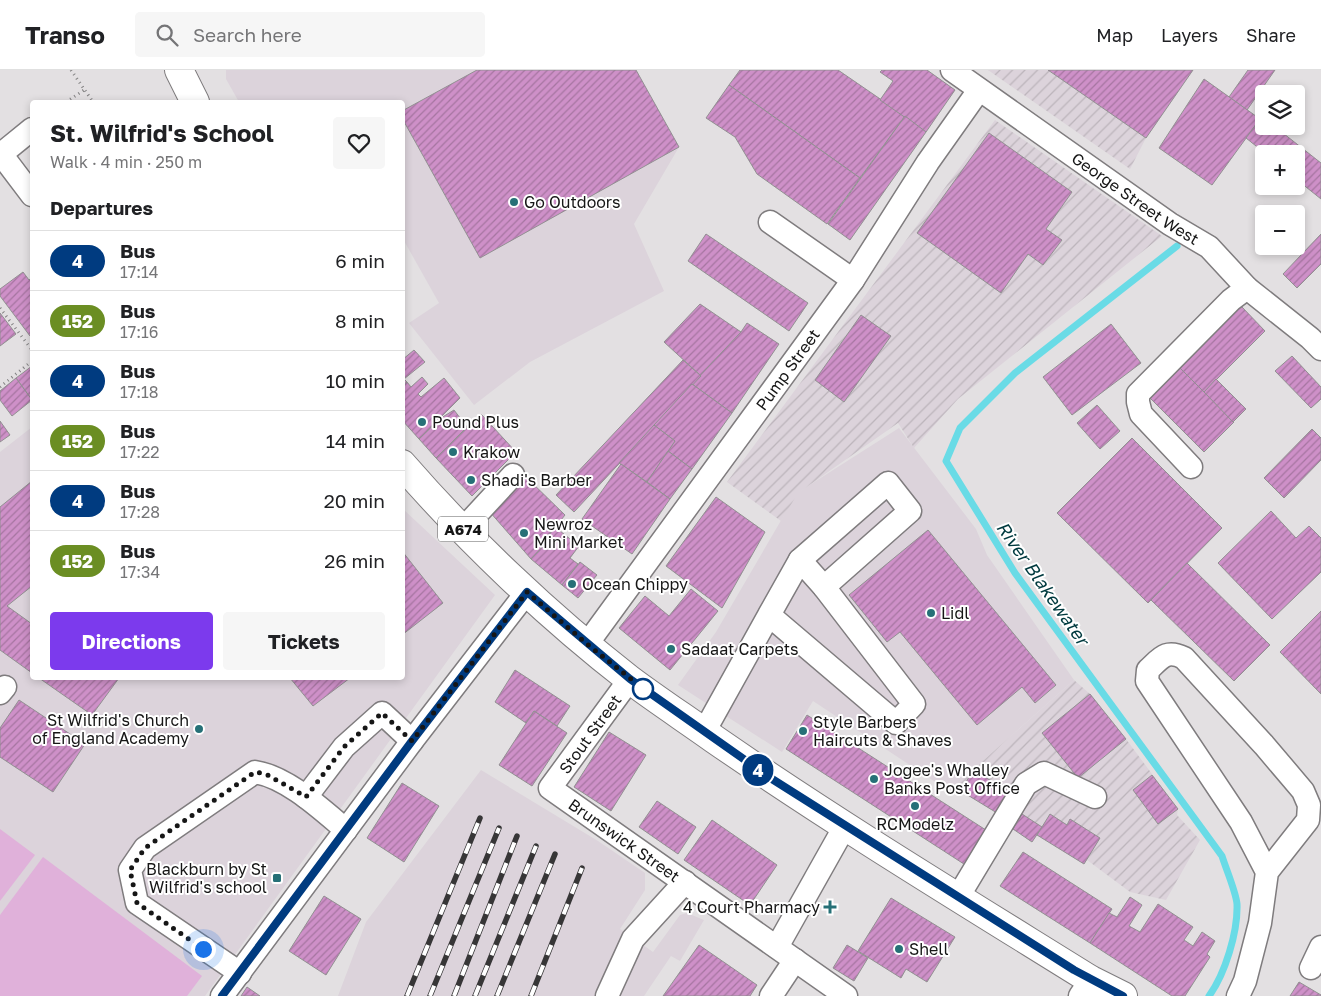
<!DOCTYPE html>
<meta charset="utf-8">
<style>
body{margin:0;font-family:"Golos Text",sans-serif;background:#f6f6f6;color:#202124;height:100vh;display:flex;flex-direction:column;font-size:19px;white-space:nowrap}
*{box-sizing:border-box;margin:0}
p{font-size:16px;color:#757577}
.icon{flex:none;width:28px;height:28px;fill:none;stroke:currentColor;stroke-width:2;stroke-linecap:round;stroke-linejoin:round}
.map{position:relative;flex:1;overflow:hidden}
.panel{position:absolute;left:30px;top:30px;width:375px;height:580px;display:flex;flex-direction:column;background:#fff;border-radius:5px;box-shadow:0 2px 8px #0003}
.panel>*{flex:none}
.badge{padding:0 10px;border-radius:16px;font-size:18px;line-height:32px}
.controls{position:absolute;left:1255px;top:15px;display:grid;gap:10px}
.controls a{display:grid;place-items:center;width:50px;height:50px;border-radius:5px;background:#fff;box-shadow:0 2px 8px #0003;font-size:25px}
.you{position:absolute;width:25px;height:25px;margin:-12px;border:4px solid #fff;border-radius:50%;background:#1a73e8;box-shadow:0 0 0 8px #1a73e833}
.map>.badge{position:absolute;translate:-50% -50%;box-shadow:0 0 0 2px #fff}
h2{padding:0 20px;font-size:19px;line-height:45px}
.round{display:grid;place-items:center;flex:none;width:52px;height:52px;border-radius:5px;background:#f6f6f6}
.summary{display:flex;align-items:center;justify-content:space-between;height:85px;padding:0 20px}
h1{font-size:24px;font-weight:700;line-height:38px}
.primary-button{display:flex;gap:10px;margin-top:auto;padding:10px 20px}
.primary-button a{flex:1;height:58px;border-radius:5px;background:#7c3aed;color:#fff;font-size:20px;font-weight:700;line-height:58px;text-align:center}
.primary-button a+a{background:#f6f6f6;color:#202124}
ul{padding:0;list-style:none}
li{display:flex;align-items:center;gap:15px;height:60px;padding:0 20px;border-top:1px solid #e0e0e0}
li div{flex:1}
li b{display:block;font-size:19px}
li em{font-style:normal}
li .badge{min-width:55px;font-weight:700;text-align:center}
header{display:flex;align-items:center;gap:30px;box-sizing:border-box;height:70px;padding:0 25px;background:#fff;border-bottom:1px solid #e0e0e0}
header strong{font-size:24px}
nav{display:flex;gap:28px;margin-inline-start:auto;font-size:18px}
.search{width:350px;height:45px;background:#f6f6f6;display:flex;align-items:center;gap:12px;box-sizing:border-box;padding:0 18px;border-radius:5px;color:#757577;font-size:19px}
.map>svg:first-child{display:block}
</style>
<header>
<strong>Transo</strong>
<div class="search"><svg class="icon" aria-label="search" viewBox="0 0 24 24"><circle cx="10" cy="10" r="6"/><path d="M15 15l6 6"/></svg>Search here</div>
<nav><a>Map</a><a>Layers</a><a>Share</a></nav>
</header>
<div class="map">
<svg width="1321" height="926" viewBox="0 0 1321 926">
<defs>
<pattern id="industrial-furrows" width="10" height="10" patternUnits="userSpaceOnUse" patternTransform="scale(1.25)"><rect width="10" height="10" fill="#dcd3db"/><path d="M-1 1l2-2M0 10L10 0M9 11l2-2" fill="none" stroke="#bcb4bb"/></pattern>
<pattern id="building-hatch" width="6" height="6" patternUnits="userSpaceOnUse" patternTransform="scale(1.25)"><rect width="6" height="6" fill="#ce90c8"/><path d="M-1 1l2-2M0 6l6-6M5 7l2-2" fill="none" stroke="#a675a1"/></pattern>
</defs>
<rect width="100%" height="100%" fill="#e3e0e2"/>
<!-- built -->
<g fill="#dcd3db">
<path d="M226,0H636L679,77L634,154L664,221L530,292L474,335L409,253L439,233L403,169L402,32H239L226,9Z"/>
<path d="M32,357V608H402L403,439L495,525L205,926H0V382Z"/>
<path d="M899,358L976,459L987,485L1074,610L949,721L813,631L782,682L678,615L716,562L797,423Z"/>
<path d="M481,700L598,771L645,803V820L620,859L653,882L680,845L687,843L704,850L680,891L671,886L644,926H338L366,852Z"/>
</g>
<!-- industrial -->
<g fill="url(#industrial-furrows)">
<path d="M988,0H1193L1146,68L1130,99Z"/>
<path d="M995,50L1162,166L958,329L914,378L898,353L798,423L781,451L727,412Z"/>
<path d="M1074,610L1090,624L1126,669L1178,739L1177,745L1200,770L1166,830L1130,822L1087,790L1084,794L1037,765L1032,772L1013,759L997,743L961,721H949Z"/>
</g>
<!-- garden -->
<g fill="#e0b1da">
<path d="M0,759L35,785L0,831Z"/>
<path d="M43,787L202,906L187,926H0V845Z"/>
</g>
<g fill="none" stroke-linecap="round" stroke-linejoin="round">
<!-- stream -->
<path stroke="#69dbe6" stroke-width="7" d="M1177,176L1015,303L960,358L946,391L1015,503L1222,786C1226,799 1236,822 1237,834C1238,862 1225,904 1209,926"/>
</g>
<!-- building -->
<g fill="url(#building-hatch)" stroke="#929092">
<path d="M477,0H636L679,77L480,188L402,48V41Z"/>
<path d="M740,0H838L905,46L860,108L729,15Z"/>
<path d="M882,0H927L955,20L926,62L880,30L893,11L880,2Z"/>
<path d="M1048,0H1193L1146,68Z"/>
<path d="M1248,0H1275L1247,40L1229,27Z"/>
<path d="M1204,9L1260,49L1212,115L1159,78Z"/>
<path d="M729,15L860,108L827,154L757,104L735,67L706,48Z"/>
<path d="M905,46L926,62L850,170L828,154Z"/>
<path d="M1262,46L1264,48V56H1274L1321,93V129L1296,109V84H1266L1246,68Z"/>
<path d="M989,63L1072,122L1046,159L1062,170L1043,195L1028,184L1001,223L917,163Z"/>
<path d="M706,164L808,233L789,261L688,191Z"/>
<path d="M1321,164V194L1297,218L1283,204Z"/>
<path d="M23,202L29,210L32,207V264L30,266L0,226V219Z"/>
<path d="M700,234L741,262L701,306L664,272Z"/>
<path d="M1241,236L1265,261L1204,322L1179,297Z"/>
<path d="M0,243L16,264L0,276Z"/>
<path d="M861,245L891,266L844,332L815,310Z"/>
<path d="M747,253L779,274L732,343L692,314L741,262Z"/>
<path d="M1111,254L1141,293L1072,345L1043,307Z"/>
<path d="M414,280L425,292L404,309L407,312L402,316V290Z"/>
<path d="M1292,286L1321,317V329L1311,338L1275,301Z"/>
<path d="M683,290L701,306L574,442L556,425Z"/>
<path d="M32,296V330L16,308Z"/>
<path d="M1179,297L1234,352L1204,382L1149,327Z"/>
<path d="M422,307L428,314L418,324L421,327L444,308L460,328L419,369L402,350V316L407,312L411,317Z"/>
<path d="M16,308L32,330L12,346L0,330V321Z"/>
<path d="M1216,309L1246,339L1233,352L1204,322Z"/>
<path d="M692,314L732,343L692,399L668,381L675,371L654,355Z"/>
<path d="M1097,335L1120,361L1100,379L1077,353Z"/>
<path d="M454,340L467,357L436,388L419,369L441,348Z"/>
<path d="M481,344L516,382L472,426L436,388Z"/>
<path d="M0,351L10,365L0,372Z"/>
<path d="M654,355L675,371L647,412L619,393Z"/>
<path d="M1312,359L1321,368V390L1284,428L1264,408Z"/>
<path d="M1132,368L1222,458L1148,533L1057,443Z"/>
<path d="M668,381L692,399L670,429L647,412Z"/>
<path d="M621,394L670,429L632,484L582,449Z"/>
<path d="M524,405L565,445L549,465L551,468L531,489L489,441Z"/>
<path d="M32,411V516L7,536L32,554V603L0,580V437Z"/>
<path d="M716,427L765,462L722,538L666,496Z"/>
<path d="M1271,441L1296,468L1309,456L1321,468V502L1272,549L1218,493Z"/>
<path d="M555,457L579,476L570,488L578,494L562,515L531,489L551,468L549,465Z"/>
<path d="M928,460L1056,615L1035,633L1022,617L977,655L900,562L887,572L849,525Z"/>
<path d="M402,481L443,533L402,565Z"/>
<path d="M580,492L597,505L578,528L562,515Z"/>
<path d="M1187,493L1270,575L1234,611L1151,530Z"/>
<path d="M691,519L718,541L670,600L619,558L645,526L669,546Z"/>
<path d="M1321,541V624L1280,582Z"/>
<path d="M515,600L570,636L557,656L534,641L526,653L495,632Z"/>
<path d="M39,608H119L92,645Z"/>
<path d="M290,608H350L313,636Z"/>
<path d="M1090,624L1126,669L1078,708L1042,663Z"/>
<path d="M19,630L85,674L53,722L0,687V658Z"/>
<path d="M534,641L567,663L532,716L499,695Z"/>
<path d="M807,645L989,762L967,796L786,679Z"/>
<path d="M609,662L646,685L611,741L574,717Z"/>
<path d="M973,700L1010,722L997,743L961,721Z"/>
<path d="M1152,705L1178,739L1158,754L1133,720Z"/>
<path d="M402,713L439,736L404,792L367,768Z"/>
<path d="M657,731L696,757L678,784L639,757Z"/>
<path d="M1022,744L1042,757L1032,772L1013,759Z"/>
<path d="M1050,744L1067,755L1070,749L1100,768L1084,794L1037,765Z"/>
<path d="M712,750L777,795L750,835L684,790Z"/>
<path d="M1023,782L1112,839L1090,873L1000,816Z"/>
<path d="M324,826L361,849L326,905L289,881Z"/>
<path d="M1130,827L1142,835L1129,856L1140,862L1158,834L1193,857L1184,870L1193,876L1202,862L1215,871L1207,884L1210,887L1185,926H1172L1090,873L1109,843L1117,847Z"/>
<path d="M891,828L955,867L927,912L906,899L901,908L858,881Z"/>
<path d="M699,875L757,915L750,926H663Z"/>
<path d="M847,875L868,888L854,911L833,898Z"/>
<path d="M1299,912L1321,925V926H1290Z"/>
<path d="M247,917L260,926H241Z"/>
</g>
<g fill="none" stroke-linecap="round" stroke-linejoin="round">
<!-- minor casing -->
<g stroke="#7f7c7e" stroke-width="25">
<g id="minor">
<path id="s1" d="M952,0L1170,154L1209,177L1247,218L1310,268L1321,279"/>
<path d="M1,84L32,125"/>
<path d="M0,85L32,59"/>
<path d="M770,152L853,210"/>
<path d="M1191,397L1141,344L1138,332V324L1231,230L1247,218"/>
<path d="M463,459L513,405"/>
<path d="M800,490L888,413L910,441L824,517"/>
<path id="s2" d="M587,574L853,210L928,92L979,20"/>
<path id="s3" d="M630,609L550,718L846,926"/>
<path d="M0,623L5,617"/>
<path d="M704,662L769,545L896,653L914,634L824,517L800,490L769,545"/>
<path d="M306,727L344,677L382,643L412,671"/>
<path d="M958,827L1026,714L1044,703L1095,727"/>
<path d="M777,877L845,756"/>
<path d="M1311,898L1321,877"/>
<path d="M240,903L137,833L130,800L145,778L255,702C287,707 321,739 346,760"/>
<path d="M222,926L412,671L527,522"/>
<path d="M607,926L633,869L685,812"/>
<path d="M771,926L795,890"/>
<path d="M1080,926L1091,910"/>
<path d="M1238,926L1245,911L1260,853L1267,802L1308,750L1309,735L1303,721L1264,675L1184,588C1166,579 1161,588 1148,600L1147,611L1241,752L1267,802"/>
</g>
</g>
<!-- major casing -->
<g stroke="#7f7c7e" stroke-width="30">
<g id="major">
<path d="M179,0L195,32"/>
<path d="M402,394C468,470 549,547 629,609C657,630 686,649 714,669C837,754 964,831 1091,910L1123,926"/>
</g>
</g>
<!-- path -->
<g stroke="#828182" stroke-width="3" stroke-dasharray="1 4" stroke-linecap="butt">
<path d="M71,0L93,32"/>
<path d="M66,32L84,20"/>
<path d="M0,238L32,280"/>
<path d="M0,317L32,291"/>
</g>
<!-- minor -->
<use href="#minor" stroke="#fff" stroke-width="22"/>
<!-- major -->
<use href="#major" stroke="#fff" stroke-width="28"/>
<!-- rail casing -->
<g stroke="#373637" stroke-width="5.5">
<g id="rail">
<path d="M407,926L480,748"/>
<path d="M430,926L499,758"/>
<path d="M454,926L517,766"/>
<path d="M475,926L536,776"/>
<path d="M497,926L555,784"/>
<path d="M531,926L582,798"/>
</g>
</g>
<!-- rail -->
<use href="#rail" stroke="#fff" stroke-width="4" stroke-dasharray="11" stroke-linecap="butt"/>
</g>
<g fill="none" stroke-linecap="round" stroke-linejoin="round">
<!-- line casing -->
<g stroke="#fff" stroke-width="11">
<path id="line" d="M222,926L412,671L527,522L630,609L772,709L1074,900L1123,926"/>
</g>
<!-- line -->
<use href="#line" stroke="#003b80" stroke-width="8"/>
<!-- walk -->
<path stroke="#161616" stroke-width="5" stroke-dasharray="0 9" d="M203,879L137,833L130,800L145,778L255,702L266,704L306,727L344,677L382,643L412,671L527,522L587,574L645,620L643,619"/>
</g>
<!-- markers -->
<g fill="#267077" stroke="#fff" stroke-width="2">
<circle cx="514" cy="132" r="5"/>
<circle cx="422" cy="352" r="5"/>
<circle cx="453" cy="382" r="5"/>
<circle cx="471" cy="410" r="5"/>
<circle cx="524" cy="463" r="5"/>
<circle cx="572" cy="514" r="5"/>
<circle cx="931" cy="543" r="5"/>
<circle cx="671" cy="579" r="5"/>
<circle cx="199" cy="659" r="5"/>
<circle cx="803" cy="661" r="5"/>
<circle cx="874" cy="709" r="5"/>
<circle cx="915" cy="736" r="5"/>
<rect x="272" y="803" width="10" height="10" rx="2.5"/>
<path d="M827.5 829.5h5v5h5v5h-5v5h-5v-5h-5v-5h5z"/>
<circle cx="899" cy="879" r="5"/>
</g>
<circle fill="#fff" stroke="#003b80" stroke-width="2.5" cx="643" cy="619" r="10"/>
<g text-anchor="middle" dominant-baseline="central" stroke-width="4" stroke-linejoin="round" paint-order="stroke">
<!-- shield labels -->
<rect fill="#fff" stroke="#5c5c5c" stroke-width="1" x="438" y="446.5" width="50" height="25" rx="4"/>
<g font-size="15" font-weight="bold" fill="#161616">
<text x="463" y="459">A674</text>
</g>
<!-- street labels -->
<g font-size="16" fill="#161616" stroke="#fff">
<text stroke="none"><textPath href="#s1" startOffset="224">George Street West</textPath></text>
<text stroke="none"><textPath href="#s2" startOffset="340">Pump Street</textPath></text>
<text transform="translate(590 664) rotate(-54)">Stout Street</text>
<text stroke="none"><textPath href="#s3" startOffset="226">Brunswick Street</textPath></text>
</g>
<!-- poi labels -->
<g font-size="16" fill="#161616" stroke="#fff" text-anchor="start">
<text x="524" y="132">Go Outdoors</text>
<text x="432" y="352">Pound Plus</text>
<text x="463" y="382">Krakow</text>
<text x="481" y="410">Shadi's Barber</text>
<text x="534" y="454">Newroz<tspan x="534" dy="18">Mini Market</tspan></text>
<text x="582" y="514">Ocean Chippy</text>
<text x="941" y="543">Lidl</text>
<text x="681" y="579">Sadaat Carpets</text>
<text x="189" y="650" text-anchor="end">St Wilfrid's Church<tspan x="189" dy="18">of England Academy</tspan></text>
<text x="813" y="652">Style Barbers<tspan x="813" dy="18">Haircuts &amp; Shaves</tspan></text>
<text x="884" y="700">Jogee's Whalley<tspan x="884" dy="18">Banks Post Office</tspan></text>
<text x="915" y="754" text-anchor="middle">RCModelz</text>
<text x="267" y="799" text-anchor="end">Blackburn by St<tspan x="267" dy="18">Wilfrid's school</tspan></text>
<text x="820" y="837" text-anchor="end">4 Court Pharmacy</text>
<text x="909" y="879">Shell</text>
</g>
<!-- water labels -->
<g font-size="18" font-style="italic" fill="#013a3f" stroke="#fff">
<text transform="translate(1043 513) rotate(55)">River Blakewater</text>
</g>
</g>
</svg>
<div class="controls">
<a><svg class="icon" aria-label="layers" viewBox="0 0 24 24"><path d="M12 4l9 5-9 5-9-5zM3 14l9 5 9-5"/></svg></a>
<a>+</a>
<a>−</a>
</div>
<div class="you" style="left:203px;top:879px"></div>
<b class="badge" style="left:758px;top:700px;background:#003b80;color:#fff">4</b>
<section class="panel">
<div class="summary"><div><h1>St. Wilfrid's School</h1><p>Walk · 4 min · 250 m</p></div><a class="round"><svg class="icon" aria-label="heart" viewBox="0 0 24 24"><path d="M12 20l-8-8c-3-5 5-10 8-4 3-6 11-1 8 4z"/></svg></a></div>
<h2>Departures</h2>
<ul>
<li><span class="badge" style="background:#003b80;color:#fff">4</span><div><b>Bus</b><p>17:14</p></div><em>6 min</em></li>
<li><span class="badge" style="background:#6b8e23;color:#fff">152</span><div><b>Bus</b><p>17:16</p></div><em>8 min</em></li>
<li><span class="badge" style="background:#003b80;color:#fff">4</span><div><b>Bus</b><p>17:18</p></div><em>10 min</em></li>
<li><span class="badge" style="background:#6b8e23;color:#fff">152</span><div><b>Bus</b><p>17:22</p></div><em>14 min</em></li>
<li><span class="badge" style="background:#003b80;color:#fff">4</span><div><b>Bus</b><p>17:28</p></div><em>20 min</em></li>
<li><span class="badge" style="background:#6b8e23;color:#fff">152</span><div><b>Bus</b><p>17:34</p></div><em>26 min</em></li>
</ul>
<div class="primary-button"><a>Directions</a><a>Tickets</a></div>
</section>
</div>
